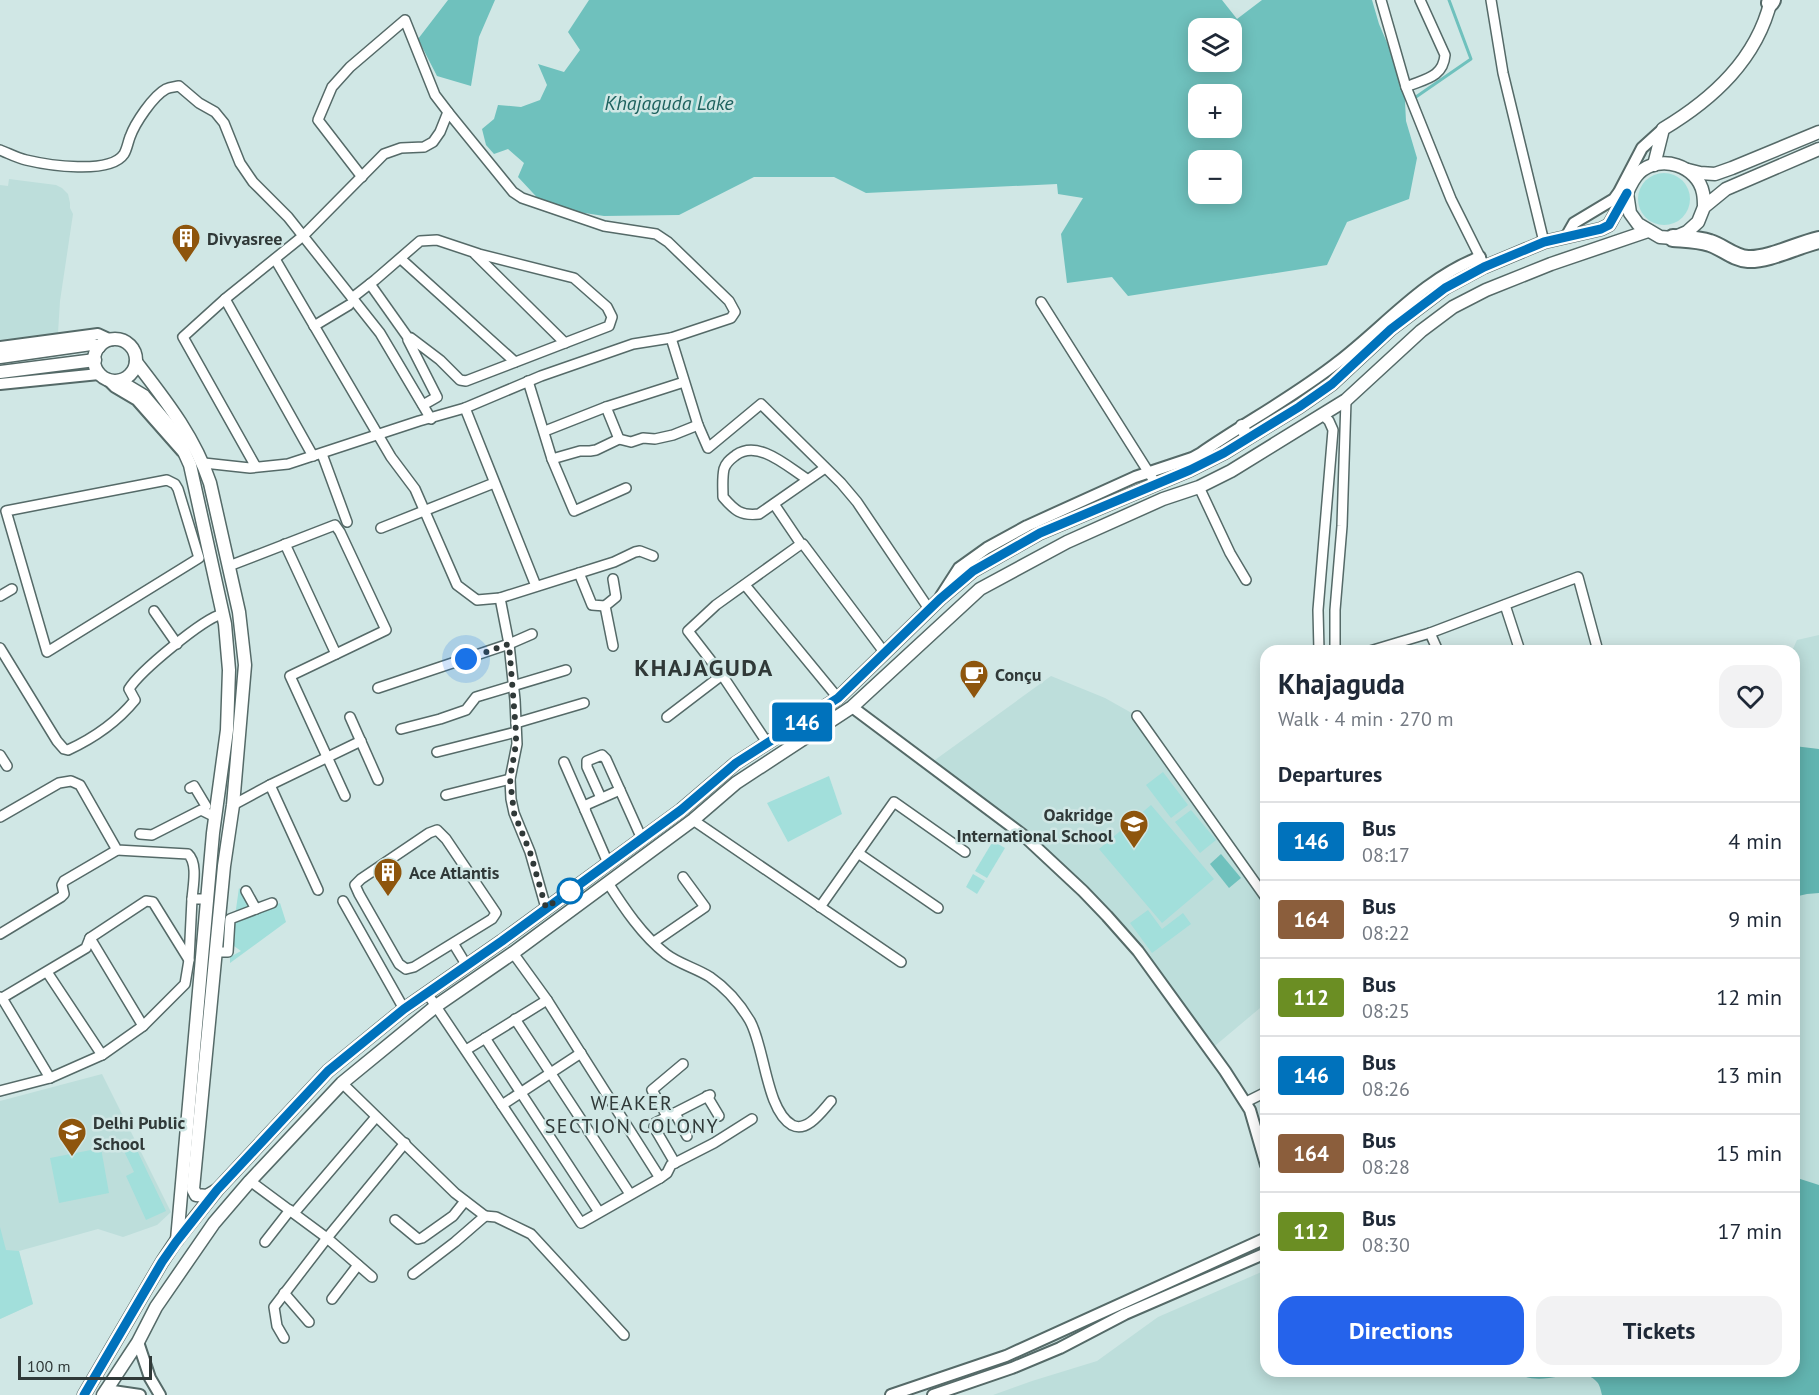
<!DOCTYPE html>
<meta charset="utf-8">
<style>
body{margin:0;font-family:"PT Sans",sans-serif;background:#f2f2f3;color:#1f2937;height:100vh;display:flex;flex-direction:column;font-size:22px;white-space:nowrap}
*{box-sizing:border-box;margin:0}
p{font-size:20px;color:#747a83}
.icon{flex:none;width:33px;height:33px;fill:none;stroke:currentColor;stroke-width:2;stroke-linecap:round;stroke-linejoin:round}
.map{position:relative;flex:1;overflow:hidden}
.panel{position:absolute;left:1260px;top:645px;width:540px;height:732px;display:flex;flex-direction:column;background:#fff;border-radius:18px;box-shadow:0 3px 15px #0003}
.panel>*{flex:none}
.badge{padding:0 12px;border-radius:4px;font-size:21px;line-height:39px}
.fabs{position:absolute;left:1188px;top:18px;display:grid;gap:12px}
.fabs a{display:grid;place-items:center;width:54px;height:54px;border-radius:12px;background:#fff;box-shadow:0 3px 15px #0003;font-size:30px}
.scale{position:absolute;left:18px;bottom:15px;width:134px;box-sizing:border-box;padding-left:6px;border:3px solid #303938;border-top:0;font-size:16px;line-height:21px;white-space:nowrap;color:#303938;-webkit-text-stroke:4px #d0e7e5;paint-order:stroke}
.you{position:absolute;width:30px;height:30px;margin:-15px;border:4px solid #fff;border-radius:50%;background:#1a73e8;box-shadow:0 0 0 9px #1a73e833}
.map>.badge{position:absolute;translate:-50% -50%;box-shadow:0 0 0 3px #fff}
h2{padding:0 18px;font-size:22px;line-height:54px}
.round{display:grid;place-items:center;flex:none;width:63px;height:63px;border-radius:18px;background:#f2f2f3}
.overview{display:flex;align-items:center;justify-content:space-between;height:102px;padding:0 18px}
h1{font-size:28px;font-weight:700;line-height:45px}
.button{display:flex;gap:12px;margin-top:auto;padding:12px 18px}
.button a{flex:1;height:69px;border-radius:18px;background:#2563eb;color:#fff;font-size:24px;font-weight:700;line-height:69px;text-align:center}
.button a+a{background:#f2f2f3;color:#1f2937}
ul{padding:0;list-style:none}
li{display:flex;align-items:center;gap:18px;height:78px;padding:0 18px;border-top:2px solid #e0e1e3}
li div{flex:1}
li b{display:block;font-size:22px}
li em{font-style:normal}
li .badge{min-width:66px;font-weight:700;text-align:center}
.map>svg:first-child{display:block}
</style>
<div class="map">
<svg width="1819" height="1395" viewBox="0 0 1819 1395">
<rect width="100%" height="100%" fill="#d0e7e5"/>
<!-- built -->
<g fill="#bddedb">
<path d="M9,179L56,185L62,188L68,194L70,203V208L73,214L60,301L58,333L0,341V185L8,186Z"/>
<path d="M1819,635V1395H993L1032,1381L1097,1361L1158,1317L1266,1270V1371H1794V651H1792L1797,640Z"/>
<path d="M1051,676L1105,698L1137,716L1266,902V1003L1210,1050L1138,951L1023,835L928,765Z"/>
<path d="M102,1074L171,1212L157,1225L123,1237L98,1229L19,1251L33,1304L0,1319V1101Z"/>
</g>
<!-- green -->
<g fill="#a2dfdb">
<circle cx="1664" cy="199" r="26"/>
<path d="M1163,772L1188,805L1171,818L1146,785Z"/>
<path d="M829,776L842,814L788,842L767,803Z"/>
<path d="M1151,805L1214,879L1162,923L1099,849Z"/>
<path d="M1191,810L1216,840L1200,853L1175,822Z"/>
<path d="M993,841L1005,848L987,878L975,871Z"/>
<path d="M973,874L985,881L977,894L966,887Z"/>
<path d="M239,888L259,911L280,903L286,922L230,963V957L241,951L231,944Z"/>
<path d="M1148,910L1162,929L1183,913L1191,924L1152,953L1130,923Z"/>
<path d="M135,1146L166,1211L146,1220L126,1176L134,1172L124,1151Z"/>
<path d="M101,1148L109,1193L59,1203L50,1158Z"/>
<path d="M0,1227L6,1250L19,1251L33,1304L0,1319Z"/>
</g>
<!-- forest -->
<g fill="#62b4b0">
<path d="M1794,746L1819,749V893L1807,894L1794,897Z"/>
<path d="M1794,1177L1819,1185V1395H1602C1601,1391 1600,1385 1597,1382C1579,1361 1541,1392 1515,1371H1794Z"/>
</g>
<!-- water -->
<g fill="#6fc1bd" fill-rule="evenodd">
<path d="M448,0H495L479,37L471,86L437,76L418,39Z"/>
<path d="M589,0H1222L1237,19L1262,0H1372L1379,24L1404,82L1406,121L1417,158L1409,199L1347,222L1327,265L1128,296L1112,277L1067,283L1061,234L1083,198L1058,194L1057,184L866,193L834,177H754L679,215L604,216L546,207L518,177L524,163L508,149L494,154L486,145L482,129L494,119L498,105L521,107L540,100L547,85L538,64L564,72L580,50L568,32ZM1198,28H1232V62H1198ZM1198,94H1232V128H1198ZM1198,160H1232V194H1198Z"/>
<path d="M1221,854L1241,878L1229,888L1210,864Z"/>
</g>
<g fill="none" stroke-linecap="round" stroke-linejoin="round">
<!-- stream -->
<path stroke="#6fc1bd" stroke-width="3" d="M1413,99L1471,59L1449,0"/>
<!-- minor casing -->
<g stroke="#556a68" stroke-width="12">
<g id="minor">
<path d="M1381,0L1406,87C1424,79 1443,78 1445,55L1420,0"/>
<path d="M1491,0L1503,73L1544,242"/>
<path d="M1406,87L1451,199L1483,263"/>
<path d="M0,150C8,153 17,158 26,160C47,165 110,175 124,154C127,149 128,142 130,137C135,123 153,96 166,89C170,87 174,87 179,86L199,103L215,112L224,123L240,163L253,182L288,217L380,333L431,419"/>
<path d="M362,177L318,120L332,87L350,67L405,20L435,95L448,112"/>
<path d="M475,254L565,343"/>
<path d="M275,259L391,457L415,489L457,585L477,600L500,598L614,562L635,552L640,551L653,556"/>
<path d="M401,259L515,362"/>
<path d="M370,284L409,339"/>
<path d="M352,298L375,280L420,241L437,240L479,254L574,278L607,307L612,317L609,326L466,381L460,380L440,360L411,338L408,340L437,397L423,405"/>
<path d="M225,299L313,456"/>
<path d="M1041,302L1156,484"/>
<path d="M314,326L349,305"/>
<path d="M671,338L698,425L708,448L761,404L841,483L857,502L929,609"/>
<path d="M528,381L552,459L574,511L626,488"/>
<path d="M465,408L536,586"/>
<path d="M545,431L606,407"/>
<path d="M619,439L606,407L684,382"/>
<path d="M322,454L347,522"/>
<path d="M552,459L580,451H590L596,450L619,439L631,442L643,438L655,439L673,435L698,425"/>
<path d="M204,463L250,468L288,464L419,421L465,408L541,376L633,344L671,338L731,318L735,312L729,301L668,242L656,234L604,226L522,198L513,192L448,112L440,132L433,142L424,147L401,148L384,154L303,236L225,299L183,337L256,467"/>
<path d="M807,479C789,468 759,439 736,455C731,459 726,462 724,469C722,478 723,488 723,497C735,511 741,516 759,514L825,468"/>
<path d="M167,480L175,484L178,489L199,558L47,652L6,511Z"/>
<path d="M1199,487L1230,553L1246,580"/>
<path d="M774,504L801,544H803L884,652"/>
<path d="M381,528L494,483"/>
<path d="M285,544L336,654L290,676L345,796"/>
<path d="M229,566L335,525L340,532L386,630L336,654"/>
<path d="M579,573L592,605L605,606"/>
<path d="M613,579L616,597L605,606L613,646"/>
<path d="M745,585L838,698"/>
<path d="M0,596L12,589"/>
<path d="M500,598L509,644L515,700L517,744L510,779L511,799L514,813L530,852L546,908"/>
<path d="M1505,605L1520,651"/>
<path d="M154,611L177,644"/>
<path d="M1430,633L1578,577L1598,651"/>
<path d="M0,648L57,741L64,749L68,750C94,738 117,722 135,700L129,689C140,671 203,619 222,614"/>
<path d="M1319,651L1318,610L1333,430L1329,421L1322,414"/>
<path d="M1335,651V610L1342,526L1346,400"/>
<path d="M1370,651L1430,633L1438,651"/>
<path d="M378,688L509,644L532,634"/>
<path d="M1137,716L1266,898"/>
<path d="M350,717L378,780"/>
<path d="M667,717L722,675"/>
<path d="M516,723L584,703"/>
<path d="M401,729L440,719L466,710L476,697L566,670"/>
<path d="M768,744L722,675L688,631L716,605L801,544"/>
<path d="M437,752L516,732"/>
<path d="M0,755L7,766"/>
<path d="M564,762L585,810"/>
<path d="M270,785L318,890"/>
<path d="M190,788L194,786L206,806"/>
<path d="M446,795L510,779"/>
<path d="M601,798L587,767V761L602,755L606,759L642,839"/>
<path d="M233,805L270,785L361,741"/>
<path d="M0,817L59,783L71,781L80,785L117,850L188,854C198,863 193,886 192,899H207"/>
<path d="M693,820L901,962"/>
<path d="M140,834L152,835L201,810L215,817"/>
<path d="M858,853L938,908"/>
<path d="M608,863L585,810L586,805L620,790"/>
<path d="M608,883C624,908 642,935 666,954C679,964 696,968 710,977C726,988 740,1004 750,1021C765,1048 766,1110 792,1125C807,1133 822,1111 831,1101"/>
<path d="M343,901L404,1009"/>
<path d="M820,907L894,802L965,852"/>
<path d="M256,909L272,903"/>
<path d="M0,934L61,897L64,894L62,885L64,881L117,850"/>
<path d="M90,938L143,1026"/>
<path d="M654,942L705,907L683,877"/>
<path d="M453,943L492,919L496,913L446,839L437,830L429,833L361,879L355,885L359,894L399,964L406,969L414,967L453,943L467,966"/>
<path d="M217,952H228L230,919L256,909L246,891"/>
<path d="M47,972L102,1055"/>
<path d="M427,993L581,1223L660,1178L547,1000L513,953"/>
<path d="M0,997L2,998L86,948L90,938L146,901L153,902L189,960"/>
<path d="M2,998L50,1078"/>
<path d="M515,1019L630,1194"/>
<path d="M485,1038L599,1212"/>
<path d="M466,1050L547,1000"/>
<path d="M342,1083L455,1193L485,1216L455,1242L413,1274"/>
<path d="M0,1091L50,1078L102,1055L143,1026L185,984L189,960L192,899"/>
<path d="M707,1096L719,1116"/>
<path d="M1246,1102L1266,1092"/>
<path d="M502,1105L581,1053"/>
<path d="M675,1113L687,1136"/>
<path d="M667,1116L652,1090L683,1064"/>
<path d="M675,1163L654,1127L655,1123L710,1095"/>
<path d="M660,1178L667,1173L671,1165L714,1143L752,1119"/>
<path d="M250,1181L327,1238L372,1277"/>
<path d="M294,1213L376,1117"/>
<path d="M485,1216L496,1217L531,1234L624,1335"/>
<path d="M395,1220L418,1239L422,1238L453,1216L465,1201"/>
<path d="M265,1242L290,1210"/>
<path d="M284,1293L309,1322"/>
<path d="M332,1299L358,1265"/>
<path d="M284,1338L277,1326L274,1307L327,1238L405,1143"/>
</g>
</g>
<!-- tertiary casing -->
<g stroke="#556a68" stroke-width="14">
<g id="tertiary">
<path d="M1566,237L1574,223L1614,199L1619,192L1642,148L1663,129"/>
<path d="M0,347L98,334L111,340"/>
<path d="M107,379L115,387L137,400L182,451"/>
<path d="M0,384L99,374"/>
<path d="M941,596L959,568L987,548L1027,526L1135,477L1192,458L1201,453C1246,422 1295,396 1338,362C1385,326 1423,279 1480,257"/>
<path d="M852,707L1023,835L1083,891L1107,916L1138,951L1225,1071L1250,1110L1266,1165"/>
<path d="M138,1342L150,1378L160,1395"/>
<path d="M106,1390L140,1395"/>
<path d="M891,1395L1006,1356L1266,1238"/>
<path d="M933,1395L1012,1368L1060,1348L1125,1314L1266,1253"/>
</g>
</g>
<!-- secondary casing -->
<g stroke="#556a68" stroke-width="15">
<g id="secondary">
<path d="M1654,165L1663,129C1713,99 1757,59 1771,0"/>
<path d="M1688,170L1700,173L1715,174L1732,168L1819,132"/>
<path d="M1704,207C1704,203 1704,198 1703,193C1698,166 1660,153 1639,173C1634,178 1630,186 1627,193L1630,213L1638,224L1660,237L1673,238L1687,232L1698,222L1704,207L1726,189L1819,149"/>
<circle cx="115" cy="360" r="21"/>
<path d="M0,357L91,344L99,347"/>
<path d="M136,362C166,401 194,436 210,483L239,612L245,665L233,805L224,866L193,1189L196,1195L207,1196L217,1190"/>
<path d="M0,372L95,360"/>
<path d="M119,381L144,396L176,434L190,465L225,624L229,670L227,730L213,833L177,1240"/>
<path d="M1242,426L1247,438"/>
<path d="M84,1395L162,1262L176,1241L217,1190L328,1071L404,1009L502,941L681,810L736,763L838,698L940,599L973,571L1040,533L1190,470L1224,453L1299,407L1332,384L1391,329L1445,288L1484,267L1544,242L1601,229L1609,225L1627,193"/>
<path d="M103,1395L138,1342L156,1307L214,1223L250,1181L342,1083L436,1006L513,953L693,820L736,783L852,707L980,589L1067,542L1163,499L1199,487L1231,471L1346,400L1421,331L1453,307L1486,290L1551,264L1648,231"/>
</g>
</g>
<!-- motorway casing -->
<g stroke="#556a68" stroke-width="20">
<g id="motorway">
<path d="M1770,3L1772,0"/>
<path d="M1673,238C1685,239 1698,239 1710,243C1723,247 1733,258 1748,259C1769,260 1797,245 1819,240"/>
</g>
</g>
<!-- minor -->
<use href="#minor" stroke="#fff" stroke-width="9"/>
<!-- tertiary -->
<use href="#tertiary" stroke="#fff" stroke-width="10"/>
<!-- secondary -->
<use href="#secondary" stroke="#fff" stroke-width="12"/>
<!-- motorway -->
<use href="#motorway" stroke="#fff" stroke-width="16"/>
</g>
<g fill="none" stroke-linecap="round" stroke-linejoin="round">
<!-- line casing -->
<g stroke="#fff" stroke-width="14">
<path id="line" d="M84,1395L162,1262L176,1242L217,1190L328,1071L404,1009L502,941L681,810L736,763L838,698L940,599L973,571L1040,533L1190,470L1224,453L1299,407L1332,384L1391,329L1445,288L1484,267L1544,242L1601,229L1609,225L1627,193"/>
</g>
<!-- line -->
<use href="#line" stroke="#0072bc" stroke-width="9"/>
<!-- walk -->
<path stroke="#303938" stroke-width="6" stroke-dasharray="0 10.8" d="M466,659L509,644L516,732V744L510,779L514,813L530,852L546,908L577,886L570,891"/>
</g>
<!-- icons -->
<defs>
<g id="building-pin" transform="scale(1.5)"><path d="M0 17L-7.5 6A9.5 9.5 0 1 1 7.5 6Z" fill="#8e550d" stroke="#d0e7e5"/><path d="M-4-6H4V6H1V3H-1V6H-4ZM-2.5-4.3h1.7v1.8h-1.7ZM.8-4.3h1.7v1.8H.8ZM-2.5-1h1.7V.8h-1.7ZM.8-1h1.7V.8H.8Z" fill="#fff"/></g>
<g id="cafe-pin" transform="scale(1.5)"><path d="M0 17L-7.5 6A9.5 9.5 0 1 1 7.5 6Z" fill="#8e550d" stroke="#d0e7e5"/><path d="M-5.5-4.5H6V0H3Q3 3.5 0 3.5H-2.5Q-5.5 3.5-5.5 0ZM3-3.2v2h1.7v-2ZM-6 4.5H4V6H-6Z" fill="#fff"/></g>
<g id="school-pin" transform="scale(1.5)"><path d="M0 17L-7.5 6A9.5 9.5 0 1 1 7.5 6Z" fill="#8e550d" stroke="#d0e7e5"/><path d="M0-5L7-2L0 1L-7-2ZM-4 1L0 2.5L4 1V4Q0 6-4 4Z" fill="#fff"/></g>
</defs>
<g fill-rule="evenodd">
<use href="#building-pin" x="186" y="238"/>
<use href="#cafe-pin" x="974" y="674"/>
<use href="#school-pin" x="1134" y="824"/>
<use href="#building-pin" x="388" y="872"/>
<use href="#school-pin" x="72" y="1132"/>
</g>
<!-- markers -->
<circle fill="#fff" stroke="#0072bc" stroke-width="3" cx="570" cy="891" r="12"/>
<g text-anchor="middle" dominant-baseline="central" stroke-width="5" stroke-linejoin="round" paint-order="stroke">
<!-- poi labels -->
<g font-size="18" font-weight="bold" fill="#303938" stroke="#d0e7e5" text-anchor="start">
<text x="207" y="238">Divyasree</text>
<text x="995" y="674">Conçu</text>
<text x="1113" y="814" text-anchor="end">Oakridge<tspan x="1113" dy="21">International School</tspan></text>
<text x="409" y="872">Ace Atlantis</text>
<text x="93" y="1122">Delhi Public<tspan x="93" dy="21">School</tspan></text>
</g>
<!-- water labels -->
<g font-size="20" font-style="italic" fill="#1e625f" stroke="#d0e7e5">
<text x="669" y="103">Khajaguda Lake</text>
</g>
<!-- neighbourhood labels -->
<g font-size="20" letter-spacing="1.5" fill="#303938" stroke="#d0e7e5">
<text x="632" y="1103">WEAKER<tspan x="632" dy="23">SECTION COLONY</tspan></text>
</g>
<!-- district labels -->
<g font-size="24" font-weight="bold" letter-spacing="1.5" fill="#303938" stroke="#d0e7e5">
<text x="704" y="667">KHAJAGUDA</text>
</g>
</g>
</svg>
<div class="fabs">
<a><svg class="icon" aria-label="layers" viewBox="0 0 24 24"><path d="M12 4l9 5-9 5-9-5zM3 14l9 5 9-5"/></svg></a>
<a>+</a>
<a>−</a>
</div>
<div class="scale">100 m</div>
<div class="you" style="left:466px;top:659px"></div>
<b class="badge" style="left:802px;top:722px;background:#0072bc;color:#fff">146</b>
<section class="panel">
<div class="overview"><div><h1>Khajaguda</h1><p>Walk · 4 min · 270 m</p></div><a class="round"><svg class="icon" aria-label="heart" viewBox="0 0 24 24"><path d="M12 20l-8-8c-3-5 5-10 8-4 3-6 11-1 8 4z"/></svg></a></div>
<h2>Departures</h2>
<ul>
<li><span class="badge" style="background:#0072bc;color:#fff">146</span><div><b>Bus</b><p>08:17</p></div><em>4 min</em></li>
<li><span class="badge" style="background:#8b5e3c;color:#fff">164</span><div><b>Bus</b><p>08:22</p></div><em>9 min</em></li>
<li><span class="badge" style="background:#6b8e23;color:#fff">112</span><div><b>Bus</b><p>08:25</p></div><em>12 min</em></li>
<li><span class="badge" style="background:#0072bc;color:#fff">146</span><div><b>Bus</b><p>08:26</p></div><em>13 min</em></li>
<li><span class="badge" style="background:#8b5e3c;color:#fff">164</span><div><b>Bus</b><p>08:28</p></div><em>15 min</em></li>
<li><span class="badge" style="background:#6b8e23;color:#fff">112</span><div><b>Bus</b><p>08:30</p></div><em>17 min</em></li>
</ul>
<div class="button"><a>Directions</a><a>Tickets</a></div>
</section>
</div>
